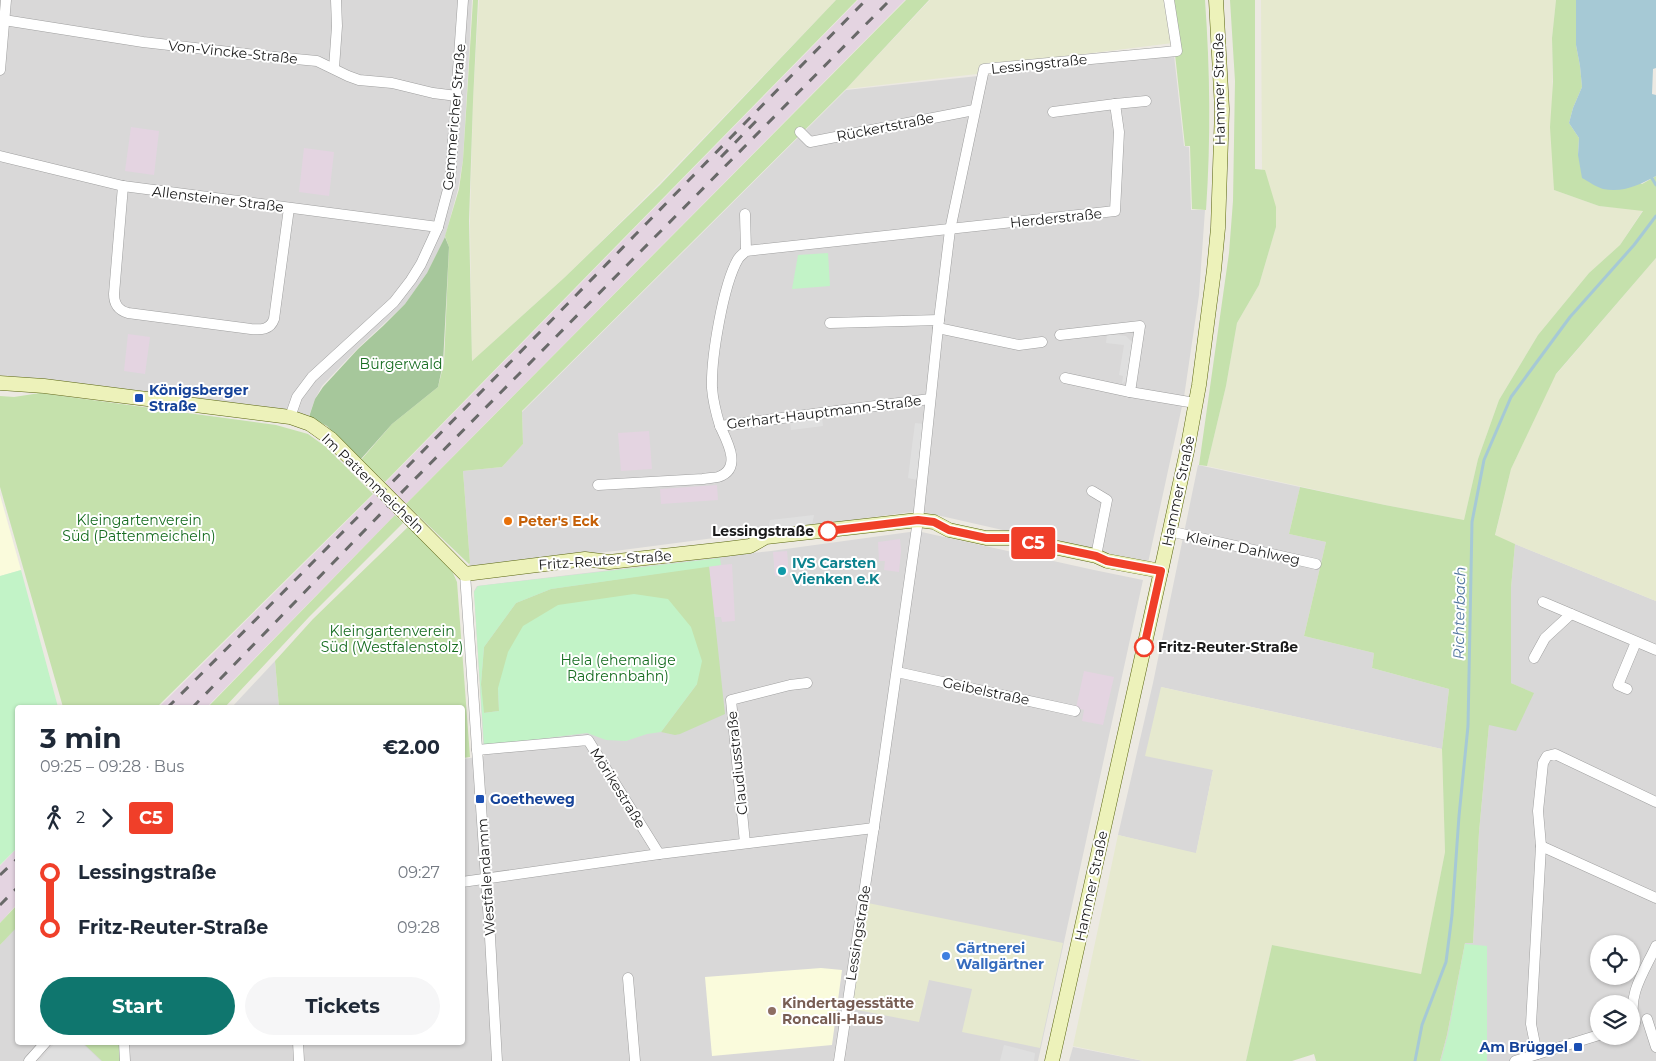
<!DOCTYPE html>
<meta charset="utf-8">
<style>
body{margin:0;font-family:Montserrat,sans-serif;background:#f6f6f7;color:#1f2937;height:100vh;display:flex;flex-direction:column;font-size:19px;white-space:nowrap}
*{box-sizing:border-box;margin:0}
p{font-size:16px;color:#747a83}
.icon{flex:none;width:28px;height:28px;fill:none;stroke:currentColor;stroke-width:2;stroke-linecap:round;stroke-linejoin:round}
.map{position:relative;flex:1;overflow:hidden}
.panel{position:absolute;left:15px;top:705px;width:450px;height:340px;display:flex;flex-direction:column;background:#fff;border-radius:5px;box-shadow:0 1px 4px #0004}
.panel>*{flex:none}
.badge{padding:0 10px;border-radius:4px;font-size:18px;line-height:32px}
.tools{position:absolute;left:1590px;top:935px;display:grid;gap:10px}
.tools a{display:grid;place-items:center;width:50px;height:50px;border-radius:50%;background:#fff;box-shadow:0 1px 4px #0004;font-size:25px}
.map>.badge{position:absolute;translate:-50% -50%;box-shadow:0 0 0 2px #fff}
.legs{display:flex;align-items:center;gap:8px;height:55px;padding:0 25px;font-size:16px}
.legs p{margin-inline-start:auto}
.overview{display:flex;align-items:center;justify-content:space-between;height:85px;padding:0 25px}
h1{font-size:28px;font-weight:700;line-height:38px}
.button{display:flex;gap:10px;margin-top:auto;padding:10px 25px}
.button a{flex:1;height:58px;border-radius:30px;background:#0f766e;color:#fff;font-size:20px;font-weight:700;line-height:58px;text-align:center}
.button a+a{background:#f6f6f7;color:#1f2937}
ul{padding:0 25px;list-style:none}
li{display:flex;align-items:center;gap:18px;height:55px;font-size:19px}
li i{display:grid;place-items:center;width:8px;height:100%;margin:0 6px;background:currentColor}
li i::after{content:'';width:12px;height:12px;margin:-6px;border:4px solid;border-radius:50%;background:#fff}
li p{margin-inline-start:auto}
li:first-child i{background:linear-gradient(#0000 50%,currentColor 0)}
li:last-child i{background:linear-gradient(currentColor 50%,#0000 0)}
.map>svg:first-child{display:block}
</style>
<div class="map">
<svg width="1656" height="1061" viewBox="0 0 1656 1061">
<rect width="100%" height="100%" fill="#ece9e2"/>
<!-- residential -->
<g fill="#d9d8d8" fill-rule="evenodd">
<path d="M0,0H472L463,160L458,189L445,237L427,273L405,304L358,348L322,386L315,399L309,416L265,408L0,375Z"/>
<path d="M1174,55L1184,146L1189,147L1191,210H1205L1199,295L1184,397L1148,563L919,511L615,551L472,566L469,565L470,563L463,471L502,467L523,444L522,412L846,90Z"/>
<path d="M1198,465L1300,487L1289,534L1326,542L1304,636L1374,653L1372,668L1449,689L1442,749L1161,687L1213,770L1196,854L1118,835L1153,683Z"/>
<path d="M917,531L1094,570L1143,580L1038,1061H0V945L17,926L18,1042H462L463,759L484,756L474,591L477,586L771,551Z"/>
<path d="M1515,544L1656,601V1061H1440L1447,1035L1465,943H1473L1479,832L1489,725L1533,693L1511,683V588ZM1599,944H1631V976H1599ZM1599,1004H1631V1036H1599Z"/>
<path d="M275,661L279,707H232Z"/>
<path d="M1073,1047L1143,1061H1069Z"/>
</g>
<!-- industrial -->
<g fill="#e4d4e1">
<path d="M858,0H905L395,515L207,707L158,708L385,483Z"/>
<path d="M131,127L159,131L154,175L125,171Z"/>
<path d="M304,148L334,152L329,196L299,192Z"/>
<path d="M128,334L150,337L145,374L124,371Z"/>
<path d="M649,431L652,469L621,471L618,433Z"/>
<path d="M717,485L718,500L661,504L660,489Z"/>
<path d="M900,539L901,551L899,572L884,570L885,561H879L878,542Z"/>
<path d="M787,551L789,575L775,576L773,552Z"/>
<path d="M732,564L735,621L722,622L721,617H714L709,566Z"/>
<path d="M1084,671L1114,677L1103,725L1082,721L1084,710L1076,708Z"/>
<path d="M17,848V904L0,923V866Z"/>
</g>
<!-- education -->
<g fill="#fafbdc">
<path d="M0,495L21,570L0,576Z"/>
<path d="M821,968L842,970L832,1045L712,1056L705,977Z"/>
</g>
<!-- farmland -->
<g fill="#e6e9cf">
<path d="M479,0H836L659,184L564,278L472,361L470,222L473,101Z"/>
<path d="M930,0H1166L1173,43L979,67L977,74L846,89Z"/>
<path d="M1261,0H1556L1552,38L1554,190L1599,206L1643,210L1620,245L1589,273L1538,335L1499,400L1478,459L1464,520L1385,505L1207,466L1226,386L1237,323L1259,285L1276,227L1265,171L1262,170Z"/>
<path d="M1656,258V601L1495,536L1511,469L1554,377Z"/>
<path d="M1161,687L1442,749L1445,852L1421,975L1272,945L1246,1061H1144L1073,1046L1118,835L1196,853L1213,770L1145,756Z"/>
<path d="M863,902L1063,943L1040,1048L962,1032L972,989L929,980L919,1022L847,1008Z"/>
</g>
<!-- grass -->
<g fill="#c5e1ac">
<path d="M473,0H478L473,101L469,221L472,361L564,278L660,185L836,0H857L385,482L361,460L392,424L438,387L444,363L449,247L445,236L459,189L463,160Z"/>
<path d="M906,0H929L846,89L522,411L523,444L502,467L463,471L470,563L469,564L406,504Z"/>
<path d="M1166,0H1205C1210,70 1211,140 1206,210L1192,209L1190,146H1185L1175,54Z"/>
<path d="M1230,0H1255V169L1265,170L1276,207V227L1259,285L1237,323L1226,386L1207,466L1199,465L1229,253L1233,201L1235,81Z"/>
<path d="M1556,0H1576V45L1580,66L1582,87L1573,108L1569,123L1579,138L1578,155L1642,184L1656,176V258L1556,374L1511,469L1495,535L1515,544L1511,588V683L1534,693L1516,731L1489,725L1479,832L1473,943H1465L1447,1035L1440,1061H1316L1314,1054L1292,1061H1246L1272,945L1421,974L1445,852L1442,749L1449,689L1372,668L1374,653L1304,636L1326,542L1289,534L1300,487L1385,505L1464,520L1478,459L1499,400L1538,335L1589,273L1620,245L1643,211L1599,206L1554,190L1550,127L1553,82L1552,38Z"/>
<path d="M40,393L276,425L308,434L326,447L373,494L157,707H63L0,487V396L14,397Z"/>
<path d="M395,515L403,523L309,617L225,707H208Z"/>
<path d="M408,527L452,571L457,582L470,757L463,758L462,708L279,707L275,661L313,619Z"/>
<path d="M709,566L725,714L680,734L675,735L661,732L697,684L498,688L499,711L483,713L481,684L484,647L516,603L551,589Z"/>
<path d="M17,905V927L0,945V923Z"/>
<path d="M83,1043H119L121,1061H102Z"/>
</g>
<!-- forest -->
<path fill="#a6c79b" d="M445,237L449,247L443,363L438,387L392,424L360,460L327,426L309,417L315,399L323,387L358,349L383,326L405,304L427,273Z"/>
<!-- park -->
<g fill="#c2f3c7">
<path d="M828,253L830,286L792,289L798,255Z"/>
<path d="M720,558L721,565L551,589L516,603L484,647L481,684L484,713L499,711L498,688L508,652L523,626L558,605L634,594L668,599L691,627L702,661L697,684L661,732L647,734L626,741L606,740L587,733L484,746L474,592L478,586Z"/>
<path d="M21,570L58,707L18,708L17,848L0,865V576Z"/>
<path d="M1465,944L1487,946V1061H1441L1448,1035Z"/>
</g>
<!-- parking -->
<g fill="#dfdfdf">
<path d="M1107,334L1126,336L1132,342L1128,378L1122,384L1123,376L1119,375L1124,345L1106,343Z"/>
<path d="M822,418L823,426L791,430L790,422Z"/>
<path d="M915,423L924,424L917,480L908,478Z"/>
<path d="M814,515L812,525L768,530L770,520Z"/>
<path d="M56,1042L82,1043L101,1061H39Z"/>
<path d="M1004,1045L1035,1053L1034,1061H1000Z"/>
</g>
<!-- water -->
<path fill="#a6c9d5" d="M1576,0H1656V68L1653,69L1652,94L1656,95V176C1639,185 1623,193 1603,189C1596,187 1588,181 1582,178L1578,155L1579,138L1569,123L1573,108L1582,87L1580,66L1576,45Z"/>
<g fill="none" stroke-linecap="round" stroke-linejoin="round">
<!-- stream -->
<g stroke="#a6c9d5" stroke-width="3">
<path d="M1650,175L1656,185"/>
<path d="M1415,1061L1422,1025L1446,962L1452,915L1459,816L1468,726L1472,522L1484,460L1511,397L1570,317L1634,245L1656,216"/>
</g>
<!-- street casing -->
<g stroke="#9f9f9f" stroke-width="11">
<g id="street">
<path d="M4,20L143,42L264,56L317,61L348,76L359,80L392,83L433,93L457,96"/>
<path d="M334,68L337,26L336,0"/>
<path d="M0,70L6,0"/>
<path d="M1115,104L1146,101"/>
<path d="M800,132L810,142L974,110"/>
<path d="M0,156L123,186L438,227"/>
<path d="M123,186L114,294C114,304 118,310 128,313L251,329C261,330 270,330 274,319L289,208"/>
<path d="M745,214L746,251"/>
<path d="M830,323L939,320"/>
<path d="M938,328L1019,345L1042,342"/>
<path d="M1060,335L1140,326L1130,392L1195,403"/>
<path d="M1065,378L1130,392"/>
<path d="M930,399L720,426C716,413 713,401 712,388C711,358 723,285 738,259C740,256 743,254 746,251L1115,211L1119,132L1115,104L1053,112"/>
<path d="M290,417L297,397L312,377L394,302L411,280L421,264L438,227L450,182L463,0"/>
<path d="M598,485L703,479C708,478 714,478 718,477C743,469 727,441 720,426"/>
<path d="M1092,491L1107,500L1096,556"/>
<path d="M1169,531L1316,564"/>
<path d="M465,574L490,937L497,1061"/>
<path d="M1543,602L1656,650"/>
<path d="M1534,658L1545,638L1571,614"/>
<path d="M897,672L1075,711"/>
<path d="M1627,689L1618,685L1636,642"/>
<path d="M477,750L588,740L659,854"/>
<path d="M745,843L731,700L790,685L807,683"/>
<path d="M1541,846L1656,898"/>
<path d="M462,882L659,854L874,828"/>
<path d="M628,978L635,1061"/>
<path d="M1647,1019L1656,1047"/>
<path d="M1635,1023C1626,996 1645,970 1656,946"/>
<path d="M124,1042L125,1061"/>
<path d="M298,1042L299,1061"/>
<path d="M1537,1054L1531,1024L1541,846L1538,811L1543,763L1547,756L1555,754L1656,802"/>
<path d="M29,1061L46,1042"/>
<path d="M839,1061L883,766L918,520L938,328L950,230L984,69L1177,51L1169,0"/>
<path d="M1515,1061L1599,1035"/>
</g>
</g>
<!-- secondary casing -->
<g stroke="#596510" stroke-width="15">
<g id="secondary">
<path d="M0,383L44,386L290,417L310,424L331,439L465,574L585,559L609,562L726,549L750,546L766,537L918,520L934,522L949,530L986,538H1011L1096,556L1107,561L1161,571"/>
<path d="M1052,1061L1161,571L1187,451L1199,385L1214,270L1218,228L1222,109L1216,0"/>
</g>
</g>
<!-- street -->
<use href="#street" stroke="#fff" stroke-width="10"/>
<!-- secondary -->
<use href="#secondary" stroke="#edf2ba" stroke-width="14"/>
<!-- rail -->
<g stroke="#696969" stroke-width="3" stroke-dasharray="10 10" stroke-linecap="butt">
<path d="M721,157L759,118"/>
<path d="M167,708C403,474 633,236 866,0"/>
<path d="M192,708L398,496L890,0"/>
<path d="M0,875L18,858"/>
<path d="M0,905L18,887"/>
</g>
</g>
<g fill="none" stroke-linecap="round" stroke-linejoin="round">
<!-- line-1 casing -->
<g stroke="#fff" stroke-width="11">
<path id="line-1" d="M828,531L918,520L934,522L949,530L986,538H1011L1096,556L1107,561L1161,571L1144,647"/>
</g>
<!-- line-1 -->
<use href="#line-1" stroke="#f03f29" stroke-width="8"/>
</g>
<!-- markers -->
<g fill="#1a4fb4" stroke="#fff" stroke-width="2">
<rect x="134" y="393" width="10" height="10" rx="2.5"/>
<rect x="475" y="794" width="10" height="10" rx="2.5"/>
<rect x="1573" y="1042" width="10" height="10" rx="2.5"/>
</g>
<circle fill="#e8710a" stroke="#fff" stroke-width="2" cx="508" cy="521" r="5"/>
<g fill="#fff" stroke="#f03f29" stroke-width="2.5">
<circle cx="828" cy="531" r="9"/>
<circle cx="1144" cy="647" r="9"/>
</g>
<circle fill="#0f9aa8" stroke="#fff" stroke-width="2" cx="782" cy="571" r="5"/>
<circle fill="#3f7fe0" stroke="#fff" stroke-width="2" cx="946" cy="956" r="5"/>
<circle fill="#8d6e63" stroke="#fff" stroke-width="2" cx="772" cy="1011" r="5"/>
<g text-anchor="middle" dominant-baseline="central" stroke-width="4" stroke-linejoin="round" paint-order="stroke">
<!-- street labels -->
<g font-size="14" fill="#1b1b1b" stroke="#fff">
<text transform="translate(233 52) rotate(6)">Von-Vincke-Straße</text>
<text transform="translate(1039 64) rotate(-6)">Lessingstraße</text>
<text transform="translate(1219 89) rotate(-91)">Hammer Straße</text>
<text transform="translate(454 117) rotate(-85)">Gemmericher Straße</text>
<text transform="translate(885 127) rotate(-11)">Rückertstraße</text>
<text transform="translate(218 199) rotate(7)">Allensteiner Straße</text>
<text transform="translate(1056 218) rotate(-6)">Herderstraße</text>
<text transform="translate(824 412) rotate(-7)">Gerhart-Hauptmann-Straße</text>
<text transform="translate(373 483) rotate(44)">Im Pattenmeicheln</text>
<text transform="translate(1178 491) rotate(-78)">Hammer Straße</text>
<text transform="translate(1243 548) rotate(12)">Kleiner Dahlweg</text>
<text transform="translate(605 560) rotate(-4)">Fritz-Reuter-Straße</text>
<text transform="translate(986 691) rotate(12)">Geibelstraße</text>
<text transform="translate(737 763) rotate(-96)">Claudiusstraße</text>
<text transform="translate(618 788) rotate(58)">Mörikestraße</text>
<text transform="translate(486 877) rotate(-94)">Westfalendamm</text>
<text transform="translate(1091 886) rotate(-78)">Hammer Straße</text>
<text transform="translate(858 933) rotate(-81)">Lessingstraße</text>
</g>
<!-- park labels -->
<g font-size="14" fill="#166c20" stroke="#fff">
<text x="401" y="364">Bürgerwald</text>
<text x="139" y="520">Kleingartenverein<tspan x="139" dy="16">Süd (Pattenmeicheln)</tspan></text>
<text x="392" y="631">Kleingartenverein<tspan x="392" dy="16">Süd (Westfalenstolz)</tspan></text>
<text x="618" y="660">Hela (ehemalige<tspan x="618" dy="16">Radrennbahn)</tspan></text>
</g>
<!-- transit labels -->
<g font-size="14" font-weight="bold" fill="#164399" stroke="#fff" text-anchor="start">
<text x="149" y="390">Königsberger<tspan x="149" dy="16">Straße</tspan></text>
<text x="490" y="799">Goetheweg</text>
<text x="1568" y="1047" text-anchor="end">Am Brüggel</text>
</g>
<!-- food labels -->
<g font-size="14" font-weight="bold" fill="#c56008" stroke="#fff" text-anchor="start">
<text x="518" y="521">Peter's Eck</text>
</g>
<!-- stop labels -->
<g font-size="14" font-weight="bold" fill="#1b1b1b" stroke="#fff" text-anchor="end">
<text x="814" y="531">Lessingstraße</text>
<text x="1158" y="647" text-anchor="start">Fritz-Reuter-Straße</text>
</g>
<!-- culture labels -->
<g font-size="14" font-weight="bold" fill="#0d838f" stroke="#fff" text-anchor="start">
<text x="792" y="563">IVS Carsten<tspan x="792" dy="16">Vienken e.K</tspan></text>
</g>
<!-- shop labels -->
<g font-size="14" font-weight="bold" fill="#366cbe" stroke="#fff" text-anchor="start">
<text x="956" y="948">Gärtnerei<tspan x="956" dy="16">Wallgärtner</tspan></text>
</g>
<!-- education labels -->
<g font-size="14" font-weight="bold" fill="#785e54" stroke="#fff" text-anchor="start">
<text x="782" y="1003">Kindertagesstätte<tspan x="782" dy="16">Roncalli-Haus</tspan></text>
</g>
<!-- water labels -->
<g font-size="15" font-style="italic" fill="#5377a0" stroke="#fff">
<text transform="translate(1459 613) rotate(-89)">Richterbach</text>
</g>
</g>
</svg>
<div class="tools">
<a><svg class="icon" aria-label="locate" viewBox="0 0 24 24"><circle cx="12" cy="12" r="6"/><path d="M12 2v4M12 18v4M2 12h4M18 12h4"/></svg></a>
<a><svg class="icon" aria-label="layers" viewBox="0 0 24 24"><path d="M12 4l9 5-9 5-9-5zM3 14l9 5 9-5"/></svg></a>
</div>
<b class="badge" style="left:1033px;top:543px;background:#f03f29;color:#fff">C5</b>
<section class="panel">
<div class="overview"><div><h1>3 min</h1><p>09:25 – 09:28 · Bus</p></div><b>€2.00</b></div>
<div class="legs"><svg class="icon" aria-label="walk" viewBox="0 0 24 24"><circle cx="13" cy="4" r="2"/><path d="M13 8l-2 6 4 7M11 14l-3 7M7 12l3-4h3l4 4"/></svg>2<svg class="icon" aria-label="forward" viewBox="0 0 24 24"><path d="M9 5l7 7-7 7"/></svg><b class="badge" style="background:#f03f29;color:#fff">C5</b></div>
<ul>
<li><i style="color:#f03f29"></i><b>Lessingstraße</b><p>09:27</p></li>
<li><i style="color:#f03f29"></i><b>Fritz-Reuter-Straße</b><p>09:28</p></li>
</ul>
<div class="button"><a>Start</a><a>Tickets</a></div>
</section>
</div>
